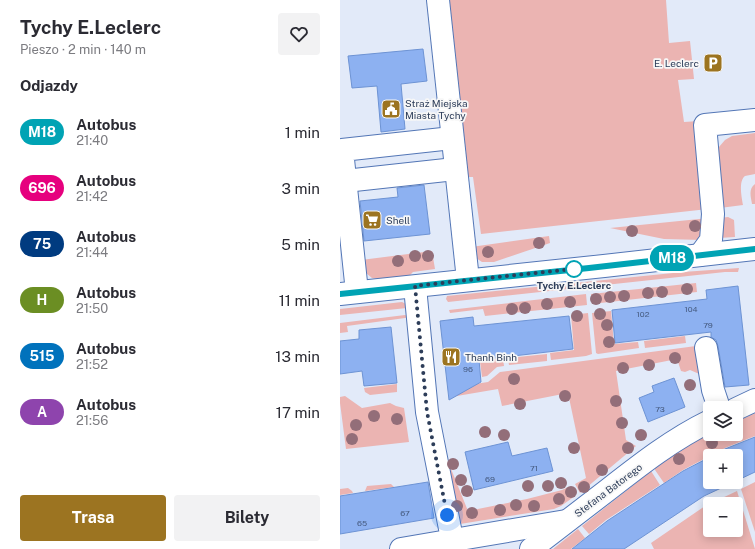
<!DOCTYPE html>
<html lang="pl">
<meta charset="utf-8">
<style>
body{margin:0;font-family:"Public Sans",sans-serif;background:#f2f2f3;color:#2b2b33;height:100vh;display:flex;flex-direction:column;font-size:15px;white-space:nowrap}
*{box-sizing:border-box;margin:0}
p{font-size:13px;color:#7c7c81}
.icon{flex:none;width:22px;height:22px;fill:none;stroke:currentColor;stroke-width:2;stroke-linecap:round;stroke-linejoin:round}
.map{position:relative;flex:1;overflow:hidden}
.panel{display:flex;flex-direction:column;background:#fff;width:340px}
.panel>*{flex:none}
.badge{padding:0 8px;border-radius:13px;font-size:14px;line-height:26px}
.fabs{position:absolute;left:363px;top:401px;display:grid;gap:8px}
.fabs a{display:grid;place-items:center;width:40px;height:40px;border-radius:4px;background:#fff;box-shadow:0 2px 10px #0003;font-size:20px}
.you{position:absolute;width:20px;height:20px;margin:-10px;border:3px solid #fff;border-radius:50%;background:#1a73e8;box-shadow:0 0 0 6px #1a73e833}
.map>.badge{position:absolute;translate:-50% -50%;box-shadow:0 0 0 2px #fff}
h2{padding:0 20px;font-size:15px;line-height:36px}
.round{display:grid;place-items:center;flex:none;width:42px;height:42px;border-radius:4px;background:#f2f2f3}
.head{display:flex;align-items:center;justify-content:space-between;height:68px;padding:0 20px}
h1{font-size:19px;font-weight:700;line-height:30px}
.button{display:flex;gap:8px;margin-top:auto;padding:8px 20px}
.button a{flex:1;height:46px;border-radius:4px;background:#9c7421;color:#fff;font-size:16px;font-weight:700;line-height:46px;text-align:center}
.button a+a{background:#f2f2f3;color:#2b2b33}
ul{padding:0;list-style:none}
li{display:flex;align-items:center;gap:12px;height:56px;padding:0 20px}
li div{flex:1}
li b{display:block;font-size:15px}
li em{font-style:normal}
li .badge{min-width:44px;font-weight:700;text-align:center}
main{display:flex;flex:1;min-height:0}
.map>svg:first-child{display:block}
</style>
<main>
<section class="panel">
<div class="head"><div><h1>Tychy E.Leclerc</h1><p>Pieszo · 2 min · 140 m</p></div><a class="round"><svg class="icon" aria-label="heart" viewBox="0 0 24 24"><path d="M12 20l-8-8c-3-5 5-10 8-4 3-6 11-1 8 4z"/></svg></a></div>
<h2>Odjazdy</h2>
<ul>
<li><span class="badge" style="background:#00a3b4;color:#fff">M18</span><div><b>Autobus</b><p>21:40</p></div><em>1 min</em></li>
<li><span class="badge" style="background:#e6007e;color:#fff">696</span><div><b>Autobus</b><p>21:42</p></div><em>3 min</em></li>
<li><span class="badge" style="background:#003b80;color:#fff">75</span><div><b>Autobus</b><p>21:44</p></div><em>5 min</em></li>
<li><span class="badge" style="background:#6b8e23;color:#fff">H</span><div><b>Autobus</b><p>21:50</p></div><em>11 min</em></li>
<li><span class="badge" style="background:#0072bc;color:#fff">515</span><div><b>Autobus</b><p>21:52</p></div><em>13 min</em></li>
<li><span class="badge" style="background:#8e44ad;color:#fff">A</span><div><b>Autobus</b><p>21:56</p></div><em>17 min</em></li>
</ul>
<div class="button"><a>Trasa</a><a>Bilety</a></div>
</section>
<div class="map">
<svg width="415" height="549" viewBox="0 0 415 549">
<rect width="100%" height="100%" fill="#e2eaf9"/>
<!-- green -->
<g fill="#ebb4b2" fill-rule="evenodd">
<path d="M104,0H326L329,43L350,41L354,79L338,80L344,122L359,121L368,209L141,234L133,177H128Z"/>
<path d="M415,133V174C412,175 408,175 405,176C398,181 402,198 403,205L380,208L375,157L379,147L385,140L392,136Z"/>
<path d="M415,184V204H412C411,197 408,189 415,184Z"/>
<path d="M388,217L394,220L395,237L379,238L380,218Z"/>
<path d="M369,218L363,240L324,239L270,228Z"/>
<path d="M209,236L210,243L154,262H142L136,258L131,247Z"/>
<path d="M92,251L95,269L73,272L67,278L43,280L32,278L26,273L22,266L21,260Z"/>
<path d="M399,268L398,272H385L108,302L106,299L107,296L343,272Z"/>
<path d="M356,283L357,292L252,304L251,294Z"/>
<path d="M246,294L247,305L145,316L143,309L110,313L109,310Z"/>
<path d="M62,302L66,304L67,308L0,315V309Z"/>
<path d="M271,311L274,344L298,342L299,348L258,354L256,353L252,313Z"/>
<path d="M248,313L252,354L246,356L211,360L210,353L234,350L231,315Z"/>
<path d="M65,315L69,317L65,318L7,326L8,332L0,333V323Z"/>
<path d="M345,336L346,343L305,348L304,341Z"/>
<path d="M356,346L364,376L350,370L345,372L341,371L337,359L276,371L286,440L296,446L240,493L235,484L246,478L228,393L162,406L158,389L111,397L110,388L148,382L160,372Z"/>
<path d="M207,354V361L169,365L168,358Z"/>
<path d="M163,358L164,366L157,367L147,376L142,377L140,361Z"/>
<path d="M57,384V392L30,395L25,392L24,388Z"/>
<path d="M5,396L22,408L50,403L56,406L64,408L69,442L6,449L0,403V397Z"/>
<path d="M415,413V436L385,448L343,470L324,483L315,470V467L334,454L359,439L370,434H396V422Z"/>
<path d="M103,449L128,511L187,499L222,490L228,487L235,496L221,506L214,509L120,524Z"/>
<path d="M311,471L320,485L266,520L249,534L242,526Z"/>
<path d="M415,482V532L401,489Z"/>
<path d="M51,484L54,487L25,491L27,486Z"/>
<path d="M8,488L12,491L13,493L0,495V489Z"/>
<path d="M397,491L415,549H314L311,543L365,506ZM370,504H396V530H370Z"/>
<path d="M238,529L245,538L231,549H213Z"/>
</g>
<!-- building -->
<g fill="#8db1f1" stroke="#6d93d4">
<path d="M83,49L87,81L61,84L65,129L41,132L37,86L12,88L8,56Z"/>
<path d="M84,185L90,234L24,241L20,201L58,197L57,188Z"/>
<path d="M398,286L409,385L385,387L378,346L376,340L371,337V332L275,343L272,310L367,299L366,290Z"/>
<path d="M229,316L233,349L139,360L141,382L109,400L100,321L133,317L134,326Z"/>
<path d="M51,327L57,383L24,386L22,371L0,374V341L19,339V330Z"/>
<path d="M334,378L345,407L308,422L299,398L314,392L312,386Z"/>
<path d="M415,437V472L396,481V456H372L385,449Z"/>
<path d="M168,442L172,456L207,448L213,471L134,490L125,452Z"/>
<path d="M370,457V482H394L364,496L284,549H232L267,521L343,471Z"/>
<path d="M88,482L94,518L0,534V496Z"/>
</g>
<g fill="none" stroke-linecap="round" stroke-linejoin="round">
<!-- minor casing -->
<g stroke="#5376b6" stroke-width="24">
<g id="minor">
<path d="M98,0L128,280"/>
<path d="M5,181L115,169"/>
<path d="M360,255L371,240L373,214L365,125L415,120"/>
<path d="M75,287L87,412L114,549"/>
<path d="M17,292L2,150L112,138"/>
<path d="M0,294L264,266L415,249"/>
<path d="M366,348L373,390L379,408"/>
<path d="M396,409L415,400"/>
<path d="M61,549L226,521"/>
<path d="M191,549C217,529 243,509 269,489C301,464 333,439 370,421"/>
</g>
</g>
<!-- minor -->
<use href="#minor" stroke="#fff" stroke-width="22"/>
</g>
<!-- trees -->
<g fill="#936e79">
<circle cx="355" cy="226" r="6"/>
<circle cx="292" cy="231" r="6"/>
<circle cx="199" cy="243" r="6"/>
<circle cx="148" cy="252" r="6"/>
<circle cx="75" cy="256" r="6"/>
<circle cx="88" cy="256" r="6"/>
<circle cx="58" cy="261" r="6"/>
<circle cx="347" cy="289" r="6"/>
<circle cx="322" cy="292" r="6"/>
<circle cx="308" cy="293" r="6"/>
<circle cx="284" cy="296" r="6"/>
<circle cx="270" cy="297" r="6"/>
<circle cx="256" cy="299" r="6"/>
<circle cx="230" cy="302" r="6"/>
<circle cx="207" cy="304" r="6"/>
<circle cx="185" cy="308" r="6"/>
<circle cx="172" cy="309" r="6"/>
<circle cx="260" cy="314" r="6"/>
<circle cx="237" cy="316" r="6"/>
<circle cx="267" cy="325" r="6"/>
<circle cx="269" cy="342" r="6"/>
<circle cx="335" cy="358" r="6"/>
<circle cx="309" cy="365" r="6"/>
<circle cx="283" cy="368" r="6"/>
<circle cx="174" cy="379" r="6"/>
<circle cx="350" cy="385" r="6"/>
<circle cx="225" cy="396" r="6"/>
<circle cx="276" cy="401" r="6"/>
<circle cx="180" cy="404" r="6"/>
<circle cx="34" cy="416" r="6"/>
<circle cx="57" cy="419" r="6"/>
<circle cx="282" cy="423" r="6"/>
<circle cx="16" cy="425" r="6"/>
<circle cx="145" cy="432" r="6"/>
<circle cx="164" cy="435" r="6"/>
<circle cx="301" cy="435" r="6"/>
<circle cx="12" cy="439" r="6"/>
<circle cx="372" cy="443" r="6"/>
<circle cx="234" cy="448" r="6"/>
<circle cx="288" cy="448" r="6"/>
<circle cx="339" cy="459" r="6"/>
<circle cx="113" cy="464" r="6"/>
<circle cx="262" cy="470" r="6"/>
<circle cx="121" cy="480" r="6"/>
<circle cx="221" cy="483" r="6"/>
<circle cx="188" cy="486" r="6"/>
<circle cx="208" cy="486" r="6"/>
<circle cx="244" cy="487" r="6"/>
<circle cx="127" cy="491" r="6"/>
<circle cx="231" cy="492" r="6"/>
<circle cx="219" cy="499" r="6"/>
<circle cx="176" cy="505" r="6"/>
<circle cx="117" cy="506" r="6"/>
<circle cx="194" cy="506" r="6"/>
<circle cx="160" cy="510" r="6"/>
<circle cx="132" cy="513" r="6"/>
</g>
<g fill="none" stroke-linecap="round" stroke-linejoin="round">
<!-- line casing -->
<g stroke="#fff" stroke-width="9">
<path id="line" d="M0,294L249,268L415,249"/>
</g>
<!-- line -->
<use href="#line" stroke="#00a3b4" stroke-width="6"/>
<!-- walk -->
<path stroke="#2d3d59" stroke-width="4" stroke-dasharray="0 7.2" d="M107,515L87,412L75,286L128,280L234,269"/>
</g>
<!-- icons -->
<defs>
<g id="parking-square" transform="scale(1)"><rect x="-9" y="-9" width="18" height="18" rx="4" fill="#9c7421" stroke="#f7f7f7"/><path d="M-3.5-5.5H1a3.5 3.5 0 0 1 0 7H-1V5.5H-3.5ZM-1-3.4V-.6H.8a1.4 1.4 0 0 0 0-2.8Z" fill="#fff"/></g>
<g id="civic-square" transform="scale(1)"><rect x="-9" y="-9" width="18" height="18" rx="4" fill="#9c7421" stroke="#f7f7f7"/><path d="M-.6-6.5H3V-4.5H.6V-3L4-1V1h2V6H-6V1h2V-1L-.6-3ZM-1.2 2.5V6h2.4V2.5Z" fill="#fff"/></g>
<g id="supermarket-square" transform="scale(1)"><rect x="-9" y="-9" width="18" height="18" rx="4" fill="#9c7421" stroke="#f7f7f7"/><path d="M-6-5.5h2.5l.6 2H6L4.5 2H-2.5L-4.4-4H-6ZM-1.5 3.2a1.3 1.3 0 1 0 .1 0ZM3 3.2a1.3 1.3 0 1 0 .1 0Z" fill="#fff"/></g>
<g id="restaurant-square" transform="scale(1)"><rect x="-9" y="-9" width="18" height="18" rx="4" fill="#9c7421" stroke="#f7f7f7"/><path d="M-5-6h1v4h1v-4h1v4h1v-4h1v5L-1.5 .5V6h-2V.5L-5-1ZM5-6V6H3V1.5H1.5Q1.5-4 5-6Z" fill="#fff"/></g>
</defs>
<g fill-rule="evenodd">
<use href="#parking-square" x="373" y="63"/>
<use href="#civic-square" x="51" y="109"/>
<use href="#supermarket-square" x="32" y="220"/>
<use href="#restaurant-square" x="111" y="357"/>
</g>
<!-- markers -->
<circle fill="#fff" stroke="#00a3b4" stroke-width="2" cx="234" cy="269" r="8"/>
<g text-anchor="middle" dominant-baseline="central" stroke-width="3.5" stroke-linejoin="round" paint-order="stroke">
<!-- number labels -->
<g font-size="8" fill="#455a7f">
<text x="351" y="309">104</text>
<text x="303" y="314">102</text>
<text x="368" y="325">79</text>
<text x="128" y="369">96</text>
<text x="320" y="409">73</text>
<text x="194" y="468">71</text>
<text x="150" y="479">69</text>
<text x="65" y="513">67</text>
<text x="22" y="523">65</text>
</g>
<!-- poi labels -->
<g font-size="10" fill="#2d3d59" stroke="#f7f7f7" text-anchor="start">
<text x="359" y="63" text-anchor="end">E. Leclerc</text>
<text x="65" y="103">Straż Miejska<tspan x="65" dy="12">Miasta Tychy</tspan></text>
<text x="46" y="220">Shell</text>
<text x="125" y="357">Thanh Binh</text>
</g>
<!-- stop labels -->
<g font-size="10" font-weight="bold" fill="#2d3d59" stroke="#f7f7f7">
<text x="234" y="285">Tychy E.Leclerc</text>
</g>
<!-- street labels -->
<g font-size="10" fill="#2d3d59" stroke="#f7f7f7">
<text transform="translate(268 490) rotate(-37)">Stefana Batorego</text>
</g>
</g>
</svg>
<div class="fabs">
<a><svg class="icon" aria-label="layers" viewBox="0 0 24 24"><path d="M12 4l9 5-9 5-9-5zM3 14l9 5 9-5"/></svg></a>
<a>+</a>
<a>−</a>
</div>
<div class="you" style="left:107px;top:515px"></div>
<b class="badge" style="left:332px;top:258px;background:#00a3b4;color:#fff">M18</b>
</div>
</main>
